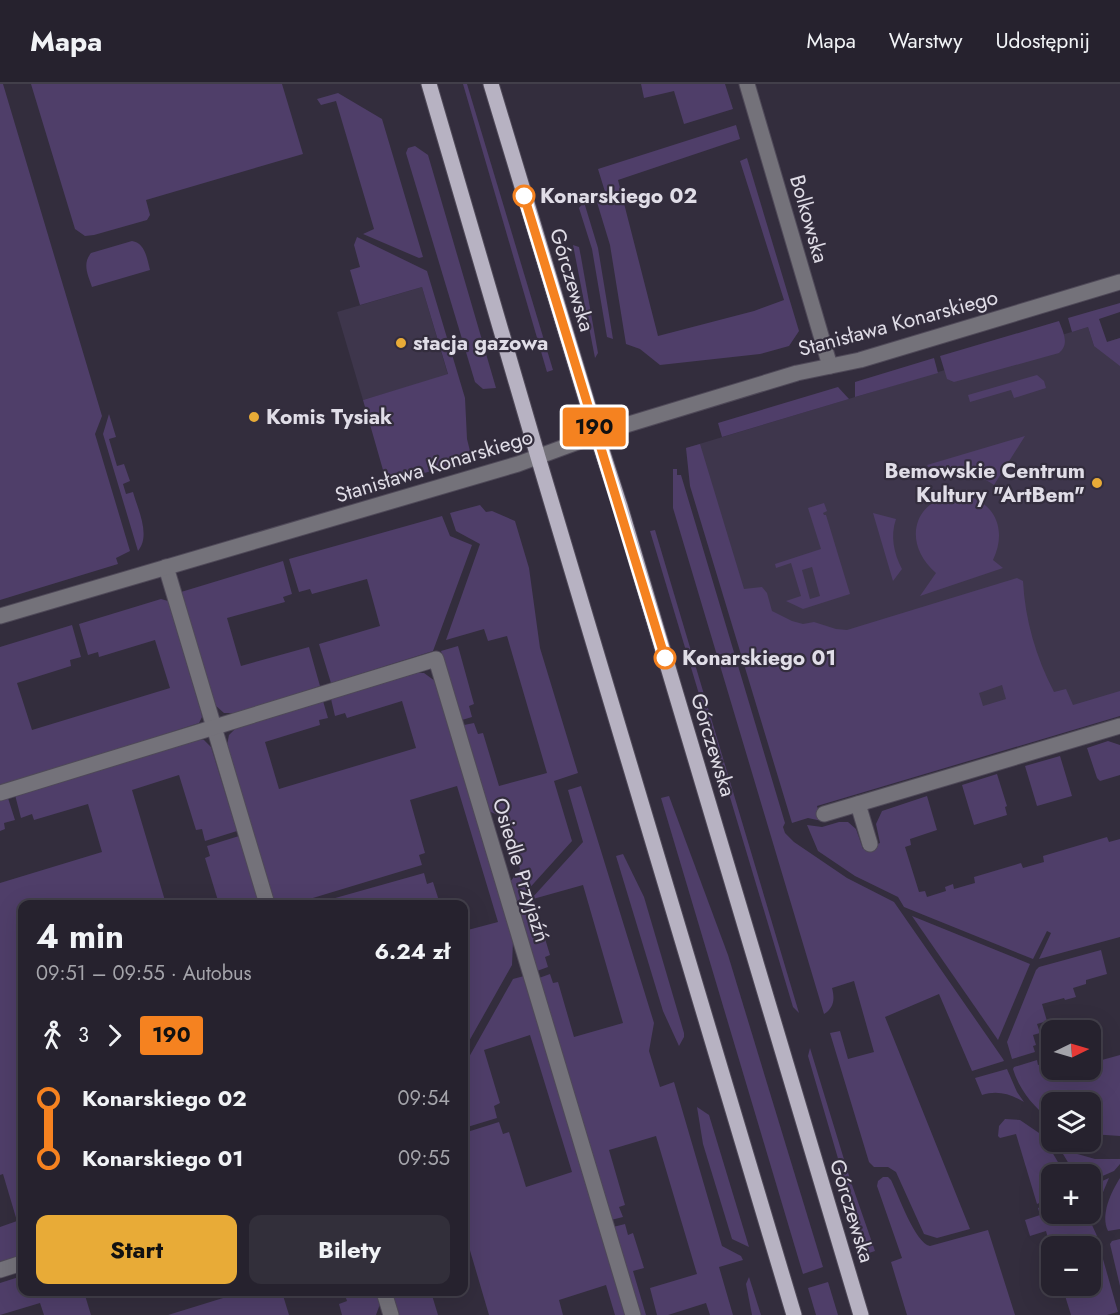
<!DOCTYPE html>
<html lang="pl">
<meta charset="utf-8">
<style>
body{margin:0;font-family:Jost,sans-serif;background:#322f3a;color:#f1f3f6;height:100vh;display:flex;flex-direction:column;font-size:22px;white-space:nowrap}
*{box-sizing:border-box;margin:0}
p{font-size:20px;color:#a4a4aa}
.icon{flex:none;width:33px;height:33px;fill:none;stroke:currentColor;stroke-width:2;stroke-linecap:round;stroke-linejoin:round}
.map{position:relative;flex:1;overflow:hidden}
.drawer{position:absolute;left:18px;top:816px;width:450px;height:396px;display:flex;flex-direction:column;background:#26222e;border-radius:12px;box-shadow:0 6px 24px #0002,0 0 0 2px #423f4a}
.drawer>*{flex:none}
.badge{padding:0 12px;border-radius:4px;font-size:21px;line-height:39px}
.needle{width:39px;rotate:85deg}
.controls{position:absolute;left:1041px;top:936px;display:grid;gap:12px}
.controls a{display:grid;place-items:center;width:60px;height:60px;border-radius:12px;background:#26222e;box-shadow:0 6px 24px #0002,0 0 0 2px #423f4a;font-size:30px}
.map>.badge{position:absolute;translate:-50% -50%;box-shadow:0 0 0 3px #fff}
.legs{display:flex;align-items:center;gap:9px;height:66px;padding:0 18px;font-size:20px}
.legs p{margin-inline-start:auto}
.headline{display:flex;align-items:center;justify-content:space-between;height:102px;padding:0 18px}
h1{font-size:33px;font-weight:700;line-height:45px}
.action{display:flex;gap:12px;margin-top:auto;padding:12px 18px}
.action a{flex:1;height:69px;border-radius:12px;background:#e8ab37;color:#111;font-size:24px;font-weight:700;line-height:69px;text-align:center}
.action a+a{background:#322f3a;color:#f1f3f6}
ul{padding:0 18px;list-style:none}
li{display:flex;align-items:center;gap:21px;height:60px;font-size:22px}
li i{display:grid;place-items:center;width:9px;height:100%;margin:0 8px;background:currentColor}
li i::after{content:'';width:15px;height:15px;margin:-8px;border:4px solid;border-radius:50%;background:#26222e}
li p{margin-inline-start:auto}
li:first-child i{background:linear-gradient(#0000 50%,currentColor 0)}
li:last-child i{background:linear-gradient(currentColor 50%,#0000 0)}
header{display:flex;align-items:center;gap:36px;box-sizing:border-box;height:84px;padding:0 30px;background:#26222e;border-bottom:2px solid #423f4a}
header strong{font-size:28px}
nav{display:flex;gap:33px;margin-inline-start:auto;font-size:21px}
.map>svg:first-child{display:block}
</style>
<header>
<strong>Mapa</strong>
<nav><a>Mapa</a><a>Warstwy</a><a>Udostępnij</a></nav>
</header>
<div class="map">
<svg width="1120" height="1231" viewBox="0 0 1120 1231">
<rect width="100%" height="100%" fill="#332d3d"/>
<!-- built -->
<g fill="#3e364c">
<path d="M422,203L448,291L363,316L337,228Z"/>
<path d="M1088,243L1094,262L1120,254V624L798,720L686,364Z"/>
</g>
<!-- green -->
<g fill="#4f3e69" fill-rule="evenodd">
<path d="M0,0H3L102,332L95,350L130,467L116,474L118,480L0,516Z"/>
<path d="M31,0H282L303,70L146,116L150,131L147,136L94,151L85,152L75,145Z"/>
<path d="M463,0H467L553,286L547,288Z"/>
<path d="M641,0H725L733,25L684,40L674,7L644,14Z"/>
<path d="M338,9L382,35L423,173L419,174L363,150L374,145L336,17L321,21L317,15Z"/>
<path d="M736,41L740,55L618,96L658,252L754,227L784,216L740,77L747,74L799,247L789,262L760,270L660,281L640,265L626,260L610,161L596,115L606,111L598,85Z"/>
<path d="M415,62L428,71L496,304L483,305L475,298L406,69L408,64Z"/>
<path d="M584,118L598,164L613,255L607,253L592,165L579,124Z"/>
<path d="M357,153L427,187L465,314L467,355L472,375L387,400L363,316L448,290L422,203L360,221L350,186L360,183L354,161Z"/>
<path d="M132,157C145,159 147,174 150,186L92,203C88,191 82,180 91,169Z"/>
<path d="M573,161L579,163L581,173L598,269L595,274Z"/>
<path d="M1120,219V228L1099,235L1107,258L1120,254V282L1094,262L1088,243L1072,248L1068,234Z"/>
<path d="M1059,237C1063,248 1070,260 1059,269L954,298L947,295L940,272Z"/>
<path d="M934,274L938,289L855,313V298Z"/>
<path d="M1037,291L1044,297L1046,304L1014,314L1011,306L970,318L968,311Z"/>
<path d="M838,303L849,315L722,353L718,339Z"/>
<path d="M109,330L116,353L109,355L117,382L124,380L130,397L123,400L126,410L133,408C138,426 151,451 138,467L103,350Z"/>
<path d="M1025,352L994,401C977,389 956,385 936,393L927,381Z"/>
<path d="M700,360L744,505L762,503L767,509L772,527L792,537L803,540L814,538L836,545L847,546L1017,494L1023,497C1025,536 1036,573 1054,608L1066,605L1073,621L1120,607V632L817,722L822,737L808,734L792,739L690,402L686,364ZM1002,601L1006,615L983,622L979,609Z"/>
<path d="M673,385H677V391H681L785,739L783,743L785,749L794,758L847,794L894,818L1003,975L1004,977L972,987L939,910L885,933L970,1145L937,1154L924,1150L896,1088L888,1083H874L869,1078L830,949L840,947L848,975L874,968L854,897L832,904C835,915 834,924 824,930L673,424Z"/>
<path d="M956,410C992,413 1009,443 993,476L1003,484L920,512L936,489C903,461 911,417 956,410Z"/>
<path d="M824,419L827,427L823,429L824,431H826L850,510L803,525L786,517L801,512L791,479L776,484L775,480L821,465L808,424ZM812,483L820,512L810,515L802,486Z"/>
<path d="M480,421L486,428L492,427L515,437L529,484L540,564L578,689L554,697L572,757L516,819L510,798L520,785L506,734L488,727L464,641L474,639L478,650L483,649L499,702L547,689L507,552L488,557L484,545L446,556L480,460L456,447L450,429Z"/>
<path d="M873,429L896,435C890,452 894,470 902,485L893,497Z"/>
<path d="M442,432L450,452L472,461L433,567L331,599L319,560L380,542L367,495L312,510L310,505L299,508L289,475Z"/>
<path d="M655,446L799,929L793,923L650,447Z"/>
<path d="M283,477L292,510L283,513L285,518L227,534L241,582L309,563L320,602L236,629H224L215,621L181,508Z"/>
<path d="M161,515L168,517L201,628L202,633L199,639L0,703V563L72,541L81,573L70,576L71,582L17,599L32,646L170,604L155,556L99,573L98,568L88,571L79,540Z"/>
<path d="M458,562L474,620L469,622L472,633L462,636L441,567Z"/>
<path d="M417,589H424L435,597L513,857L512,881L464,966V847L498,838L457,702L410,716L425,769L419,771L422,781L293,820H275L227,661L229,651L236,644L323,617L328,634L319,636L320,641L265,658L279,705L416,664L402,617L347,634L345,629L335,632L331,615Z"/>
<path d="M199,655L204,656L211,663L237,747L205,757L202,745L196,746L179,691L132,706L166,820H22V1172L0,1178V1143L17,1137L3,1090L0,1091V799L102,768L88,720L34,736L32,730L21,734L15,711Z"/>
<path d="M1108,657L1120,661V691L1100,697L1097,694L1087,664Z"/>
<path d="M1060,672L1072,712L1037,722L1025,682Z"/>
<path d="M997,690L1007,722L1005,723L1007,731L974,741L962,701Z"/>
<path d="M581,702L654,939L649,967L660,1003L674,998L722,1162L741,1172L743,1176L719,1183L733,1231H710L706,1219L668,1231H657L650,1204L697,1190L656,1052L609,1066L625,1121L619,1123L623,1133L611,1136L539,894L550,890L553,899L558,898L574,953L623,939L583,801L533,815L550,871L545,873L548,883L537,887L520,831L522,825L583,758L568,706Z"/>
<path d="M669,712L728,871L823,1183L803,1190L661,714Z"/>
<path d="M927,712L937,746L910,755L911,761L905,763L919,808L925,807L927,813L946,807L945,803L953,800L954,805L975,799L974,793L1021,779L1023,784L1044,778L1043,772L1107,753L1109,758L1120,755V853L1039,875L1051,849L1047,847L1033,875L904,823L898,813L855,792L818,767L807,741L822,743L839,738H848L856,745L863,765L880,759L876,740L882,727Z"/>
<path d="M8,714L15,736L4,739L5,745L0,747V716Z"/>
<path d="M239,752L259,820H219L205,774L210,772L207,762Z"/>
<path d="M623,770L644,813L684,949V953L679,962L663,927L616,772Z"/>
<path d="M424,789L427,800L433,798L440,820H314Z"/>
<path d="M912,832L1030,880L998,956Z"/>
<path d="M1101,866L1107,890L1086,896V900L1073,904L1076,913L1065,916L1064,914L1042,920L1047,937L1037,940L1040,949L1033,951L1036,961L1033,962L1035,968L1012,975L1007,958L1036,886L1039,883Z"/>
<path d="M524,892L626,1231H615L606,1201L559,1216L563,1231H489L464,1146V1049L499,1038L503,1050L509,1048L526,1103L572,1088L530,951L484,966L500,1019L494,1022L497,1034L464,1044V982L513,895Z"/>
<path d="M810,964L850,1095L875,1167L866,1170L808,972Z"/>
<path d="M1120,971V1052L1091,1050L1090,1018H1052L1051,1036L1050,1035C1033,1023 1019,1005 1013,985L1014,983L1037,976L1038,981L1042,980L1047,996L1066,990L1068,993L1093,986L1091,979Z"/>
<path d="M1007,985L1017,1008L1024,1018C1011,1010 997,1006 982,1011L975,994Z"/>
<path d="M697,1023L709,1031L749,1163L732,1155L703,1060Z"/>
<path d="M1005,1035L1020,1036L1042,1051L1065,1090H1052L1051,1114L1037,1120L1016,1050L1000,1054L998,1052L999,1042Z"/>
<path d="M1060,1065L1095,1075H1120V1080L1114,1087L1091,1097L1090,1090H1075Z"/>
<path d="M883,1093H888L891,1096C898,1110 915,1159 930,1162L988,1146L1015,1231H907L891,1178L902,1174L877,1102L878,1097Z"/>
<path d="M1109,1094L1098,1120L1097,1133L1091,1119V1102Z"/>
<path d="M1120,1094V1145L1108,1147C1100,1131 1111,1108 1120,1094Z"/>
<path d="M1051,1119L1052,1130H1087L1097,1152L1062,1162H1052L1051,1165L1046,1147L1030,1152L1025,1136L1040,1131L1038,1124Z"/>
<path d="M625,1140L628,1151L633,1149L644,1184L633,1187L646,1231H639L613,1143Z"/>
<path d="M1120,1155V1202L1110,1160L1112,1157Z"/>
<path d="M1099,1161L1118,1228L1107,1231H1071L1062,1202H1090L1091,1163Z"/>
<path d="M22,1192V1208H84L91,1231H44L40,1219L0,1231V1199Z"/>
<path d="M749,1193L761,1231H752L746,1200Z"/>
<path d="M828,1198L838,1231H816L808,1204Z"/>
<path d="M236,1208H282L289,1231H168L236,1210Z"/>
<path d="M344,1208H376L380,1220L376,1231H342L339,1220L347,1217Z"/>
<path d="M390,1208H424L425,1210L431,1208L438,1231H397Z"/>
</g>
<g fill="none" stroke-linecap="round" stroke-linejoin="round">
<!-- minor casing -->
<g stroke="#4f4958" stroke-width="17">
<g id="minor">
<path d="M747,0L830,282"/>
<path d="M166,483L267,820"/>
<path d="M0,532L518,380L616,344L797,289L860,276L1120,198"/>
<path d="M0,709L436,575L633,1231"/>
<path d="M858,720L870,760"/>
<path d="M824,730L1120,642"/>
<path d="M0,1186L22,1179"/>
<path d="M384,1208L391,1231"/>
</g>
</g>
<!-- major casing -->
<g stroke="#4f4958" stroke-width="17">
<g id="major">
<path d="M429,0L538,373L794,1231"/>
<path d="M491,0L597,351L620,422L861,1231"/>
</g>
</g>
<!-- minor -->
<use href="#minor" stroke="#74727a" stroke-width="15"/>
<!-- major -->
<use href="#major" stroke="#b7b2c2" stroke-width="15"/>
</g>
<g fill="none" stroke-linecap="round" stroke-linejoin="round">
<!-- line-1 casing -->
<g stroke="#fff" stroke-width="14">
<path id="line-1" d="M524,112L665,574"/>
</g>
<!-- line-1 -->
<use href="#line-1" stroke="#f58220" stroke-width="9"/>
</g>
<!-- markers -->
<g fill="#fff" stroke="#f58220" stroke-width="3">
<circle cx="524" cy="112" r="10"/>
<circle cx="665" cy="574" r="10"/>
</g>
<g fill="#e8ab37" stroke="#332d3d" stroke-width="2">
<circle cx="401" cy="259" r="6"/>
<circle cx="254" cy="333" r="6"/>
<circle cx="1097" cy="399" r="6"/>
</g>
<g text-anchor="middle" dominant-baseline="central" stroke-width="4.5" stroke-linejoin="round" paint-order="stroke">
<!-- stop labels -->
<g font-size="21" font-weight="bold" fill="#e0dde7" stroke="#332d3d" text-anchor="start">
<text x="540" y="112">Konarskiego 02</text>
<text x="682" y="574">Konarskiego 01</text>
</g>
<!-- street labels -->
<g font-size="21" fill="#e0dde7" stroke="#332d3d">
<text transform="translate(809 135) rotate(74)">Bolkowska</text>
<text transform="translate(572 196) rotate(73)">Górczewska</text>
<text transform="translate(898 239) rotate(-15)">Stanisława Konarskiego</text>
<text transform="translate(434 382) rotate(-17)">Stanisława Konarskiego</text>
<text transform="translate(713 661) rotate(73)">Górczewska</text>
<text transform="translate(521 786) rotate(73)">Osiedle Przyjaźń</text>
<text transform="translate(852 1127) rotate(73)">Górczewska</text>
</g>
<!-- poi labels -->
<g font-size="21" font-weight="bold" fill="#e0dde7" stroke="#332d3d" text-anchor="start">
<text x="413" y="259">stacja gazowa</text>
<text x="266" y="333">Komis Tysiak</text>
<text x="1085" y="387" text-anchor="end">Bemowskie Centrum<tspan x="1085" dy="24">Kultury "ArtBem"</tspan></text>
</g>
</g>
</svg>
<div class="controls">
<a><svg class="needle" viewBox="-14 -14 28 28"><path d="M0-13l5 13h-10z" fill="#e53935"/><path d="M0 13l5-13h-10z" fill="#a4a4aa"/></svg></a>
<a><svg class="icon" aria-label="layers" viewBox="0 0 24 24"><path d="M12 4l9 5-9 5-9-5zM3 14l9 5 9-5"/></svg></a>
<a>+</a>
<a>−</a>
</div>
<b class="badge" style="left:594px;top:343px;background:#f58220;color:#111">190</b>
<section class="drawer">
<div class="headline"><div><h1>4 min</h1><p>09:51 – 09:55 · Autobus</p></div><b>6.24 zł</b></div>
<div class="legs"><svg class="icon" aria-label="walk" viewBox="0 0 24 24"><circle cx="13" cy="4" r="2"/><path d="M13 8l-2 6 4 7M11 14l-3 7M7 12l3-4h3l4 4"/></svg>3<svg class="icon" aria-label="forward" viewBox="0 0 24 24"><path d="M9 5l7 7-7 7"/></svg><b class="badge" style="background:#f58220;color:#111">190</b></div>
<ul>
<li><i style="color:#f58220"></i><b>Konarskiego 02</b><p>09:54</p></li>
<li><i style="color:#f58220"></i><b>Konarskiego 01</b><p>09:55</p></li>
</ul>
<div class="action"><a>Start</a><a>Bilety</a></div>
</section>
</div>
